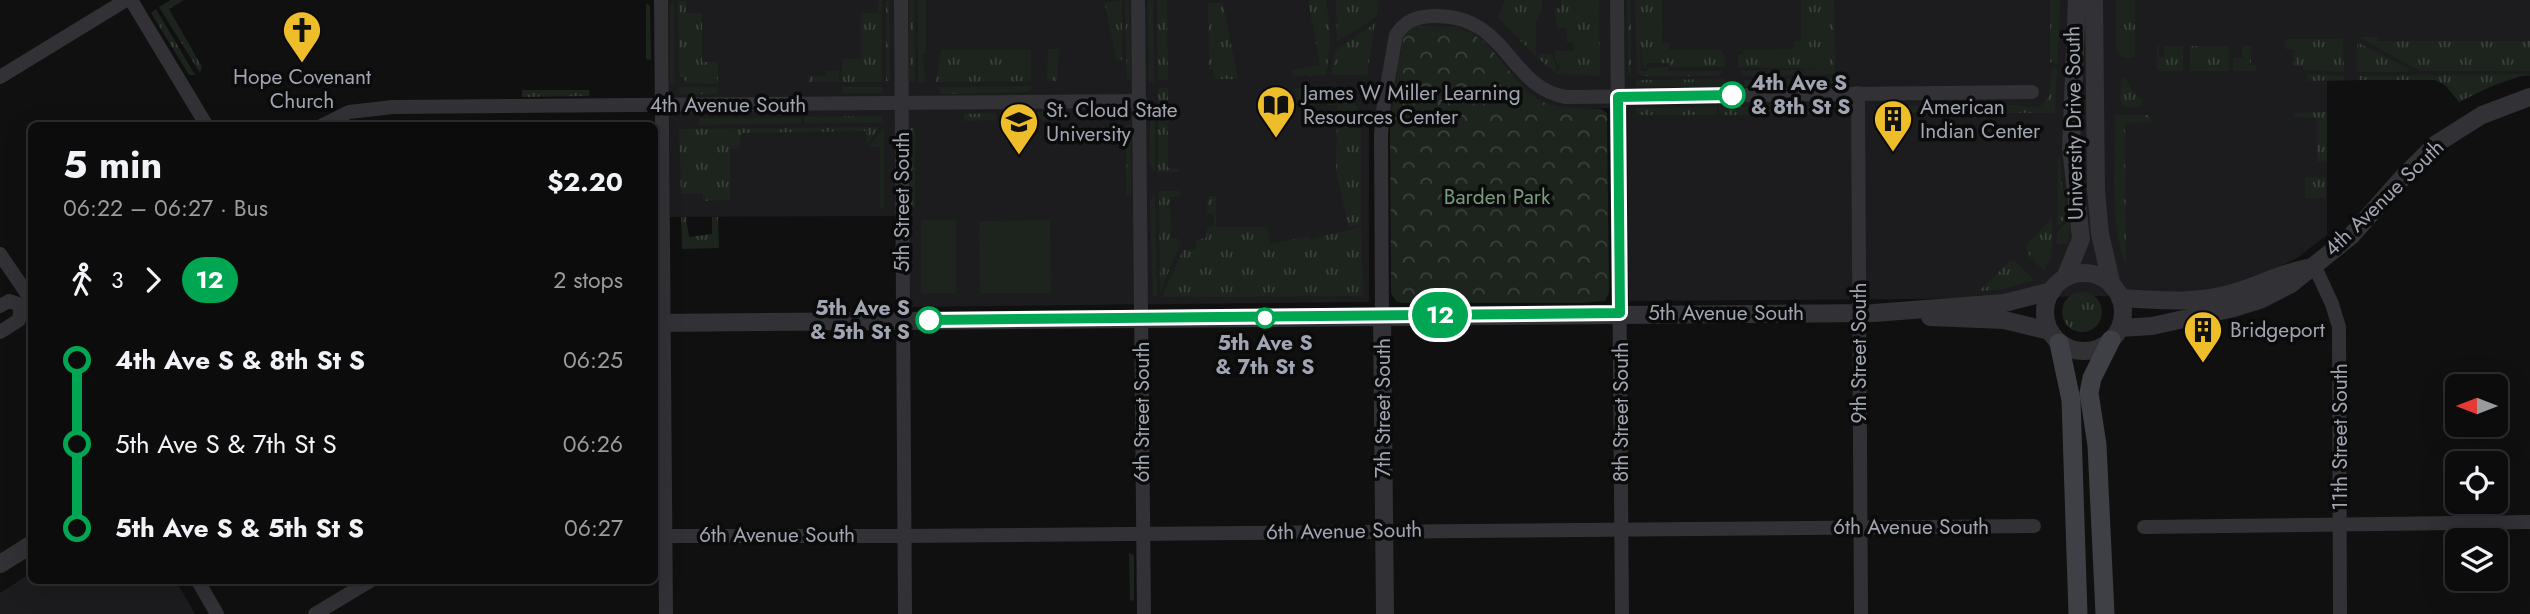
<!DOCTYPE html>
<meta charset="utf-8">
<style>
body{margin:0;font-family:Jost,sans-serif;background:#151516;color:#f1f3f6;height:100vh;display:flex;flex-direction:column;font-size:26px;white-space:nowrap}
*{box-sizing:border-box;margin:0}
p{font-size:23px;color:#9a9b9d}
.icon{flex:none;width:38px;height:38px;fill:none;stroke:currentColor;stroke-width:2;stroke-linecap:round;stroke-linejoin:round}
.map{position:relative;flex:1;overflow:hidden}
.sheet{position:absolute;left:28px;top:122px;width:630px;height:462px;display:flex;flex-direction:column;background:#0c0c0d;border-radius:10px;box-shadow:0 7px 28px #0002,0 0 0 2px #2c2c2e}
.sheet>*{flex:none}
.badge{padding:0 14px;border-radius:23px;font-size:24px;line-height:46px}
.needle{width:46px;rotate:270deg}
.buttons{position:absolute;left:2445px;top:374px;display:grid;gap:14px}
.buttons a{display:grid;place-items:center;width:63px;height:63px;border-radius:10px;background:#0c0c0d;box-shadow:0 7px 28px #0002,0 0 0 2px #2c2c2e;font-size:35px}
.map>.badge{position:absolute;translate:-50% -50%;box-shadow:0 0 0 4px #fff}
.legs{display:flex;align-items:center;gap:10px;height:77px;padding:0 35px;font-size:23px}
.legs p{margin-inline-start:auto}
.head{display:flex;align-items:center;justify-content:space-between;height:119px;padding:0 35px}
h1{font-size:38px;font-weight:700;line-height:52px}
ul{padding:0 35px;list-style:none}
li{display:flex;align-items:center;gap:24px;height:84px;font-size:26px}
li i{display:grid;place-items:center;width:10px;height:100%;margin:0 9px;background:currentColor}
li i::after{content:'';width:18px;height:18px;margin:-9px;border:5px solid;border-radius:50%;background:#0c0c0d}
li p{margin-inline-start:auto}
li:first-child i{background:linear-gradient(#0000 50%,currentColor 0)}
li:last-child i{background:linear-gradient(currentColor 50%,#0000 0)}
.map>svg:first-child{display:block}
</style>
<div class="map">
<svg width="2530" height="614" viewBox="0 0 2530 614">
<defs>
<pattern id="grass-tufts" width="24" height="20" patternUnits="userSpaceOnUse" patternTransform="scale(1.75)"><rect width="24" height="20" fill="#1c241d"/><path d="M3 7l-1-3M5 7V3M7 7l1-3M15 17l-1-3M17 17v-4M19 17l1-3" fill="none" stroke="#3a413b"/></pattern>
<pattern id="park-crowns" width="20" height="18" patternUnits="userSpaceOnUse" patternTransform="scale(1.75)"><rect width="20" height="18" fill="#1c241d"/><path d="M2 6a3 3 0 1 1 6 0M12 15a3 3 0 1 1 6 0" fill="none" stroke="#3a413b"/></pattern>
</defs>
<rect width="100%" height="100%" fill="#101011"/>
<!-- built -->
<g fill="#1c1c1e">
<path d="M668,0H2530V76L2327,81V235L2297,258L2250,282L2188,295L1916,299L1629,301L1627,108L1369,112V302L909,307L908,216L670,217Z"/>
<path d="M31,573L32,581H176L195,614H0V593Z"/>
</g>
<!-- grass -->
<g fill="url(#grass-tufts)">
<path d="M171,0H184L169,9L202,67L200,73L159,7Z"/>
<path d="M879,0H882V82H842V59H861V13H878Z"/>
<path d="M886,0L889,2L890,81H886Z"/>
<path d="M909,0H914L915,82L909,81Z"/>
<path d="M918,0H926V54L922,55L926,82L918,83Z"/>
<path d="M1122,0V60L1116,59L1106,8L1102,3Z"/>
<path d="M1125,0L1129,2L1131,79H1127Z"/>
<path d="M1148,0H1153L1154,82L1149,83Z"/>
<path d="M1157,0H1167L1168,80H1158Z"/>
<path d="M1308,0H1325L1326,2C1331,27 1330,50 1326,75L1293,76L1292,70L1320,65Z"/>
<path d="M1336,0H1379L1376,3L1379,5L1376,17L1337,42Z"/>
<path d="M1505,0H1542V9L1536,22V57L1498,17Z"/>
<path d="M1561,0H1599L1600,76L1556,74L1560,67L1555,59V51H1574V42H1567V28H1557L1555,9L1561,8Z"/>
<path d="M1627,0H1631V75H1628Z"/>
<path d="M1635,0H1662V43H1670V50H1722V54L1725,55V67H1669V63H1647L1646,69H1644L1640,43L1641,71H1648V68L1668,67V71H1722L1718,76H1643L1637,73Z"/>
<path d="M1801,0H1834L1835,74L1744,76L1740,71L1830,69L1738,67V55L1743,54V50L1794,49V41H1801Z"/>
<path d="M2050,0H2060L2057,64L2050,62Z"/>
<path d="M2116,0H2135V57L2123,58L2116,50Z"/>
<path d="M674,1V83H670V5Z"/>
<path d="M678,1H686V13H702V62H718V84L687,83L679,74Z"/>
<path d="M646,3L650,6L651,60L646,59Z"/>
<path d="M1208,3H1223L1238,79H1214L1213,69H1209Z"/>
<path d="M156,9L195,75H196H189L151,13Z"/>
<path d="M1375,23L1367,75H1331L1335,51Z"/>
<path d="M2358,37H2377L2378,41H2530V71H2420Z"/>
<path d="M2285,39H2343L2344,72L2303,70V66H2294V50L2285,49Z"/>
<path d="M2357,42L2407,68L2408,72H2357Z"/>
<path d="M2157,45H2159V57H2164V46H2183V71H2160L2157,69Z"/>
<rect x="2190" y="46" width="39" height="25"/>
<path d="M2242,46H2251V65H2256V71H2233V58H2242Z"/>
<path d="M1048,49H1059L1057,81H1047Z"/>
<path d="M941,50H1031V81L936,82Z"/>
<path d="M1538,54H1552L1557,70L1554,72L1538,58Z"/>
<path d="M2057,68L2055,113H1896V106L2014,105L2036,108L2042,105L2049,96L2052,69Z"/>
<path d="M827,71H839V82H808V75L825,77Z"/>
<path d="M2307,74L2344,76V80L2307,81Z"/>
<path d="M2527,74L2492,86L2459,102L2445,85L2435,80H2358L2360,76Z"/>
<path d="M1835,78L1849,79V82L1846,85L1745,87L1744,80Z"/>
<path d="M2122,78L2126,79L2132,91L2143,100L2142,105L2132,108L2122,106L2120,97Z"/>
<path d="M1725,79L1724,87L1636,86V80Z"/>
<path d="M1031,86V89L1027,92L941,94L938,87Z"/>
<path d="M679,87H718V94H680Z"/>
<rect x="842" y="87" width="40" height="6"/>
<path d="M1158,88H1168V168L1179,169V172H1158Z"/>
<path d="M1295,88H1324L1320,105H1298Z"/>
<path d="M1328,88H1342L1357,106L1361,115V225L1349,227L1336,172L1337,105H1326Z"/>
<path d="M522,90H590L589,96L522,97Z"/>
<path d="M1717,107V115H1636V108Z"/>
<rect x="1719" y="107" width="31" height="8"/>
<path d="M1753,107H1815V114L1753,115Z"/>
<path d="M1036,112H1065L1066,119L1036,120Z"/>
<path d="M2327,112V160L2317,162V118L2294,117V113Z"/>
<path d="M996,113V120L964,121V114Z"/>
<path d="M1033,113L1032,120H1000V114Z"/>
<path d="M2115,115H2148L2153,122L2125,123L2126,265C2109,226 2116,158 2115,115Z"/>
<path d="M881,116L884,123H804V117Z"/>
<path d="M699,118H801L802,123L699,125Z"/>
<path d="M1150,121L1155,122V171L1149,164Z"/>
<path d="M1131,124V195H1126L1127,125Z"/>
<path d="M879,127L867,144L866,131L741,133L739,148L730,149V200L703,201V194H681L679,129Z"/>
<path d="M915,127V208L910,206V128Z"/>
<path d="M884,128V208L880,209V147H869Z"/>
<path d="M2058,157H2060L2061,180L2068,215L2057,227Z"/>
<path d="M2305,177L2326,178V198H2305Z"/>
<path d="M1159,191H1179L1181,193L1179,196L1170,197L1171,238L1178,239L1181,242L1160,292Z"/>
<path d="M1155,194L1157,296H1153L1150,202Z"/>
<path d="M1208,196H1216V227H1267L1270,244L1309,236L1310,239L1361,227L1363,296L1162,297L1183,250L1196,249V240L1206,238L1207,227L1214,226V214H1207Z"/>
<path d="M681,217H686L689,237L712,234V217H718L719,248L682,249Z"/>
<path d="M2052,218C2052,235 2055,256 2044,270C2036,263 2026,256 2026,245Z"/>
<path d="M2070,218L2068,243L2057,244V233Z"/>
<path d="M2010,261H2015L2034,280L2000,290L1979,291Z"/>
<circle cx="2082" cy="312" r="20"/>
<path d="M1129,553L1134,555V600L1130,601Z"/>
</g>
<!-- park -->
<path fill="url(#park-crowns)" d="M1419,26L1457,27L1473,34L1486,43L1526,91L1542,102L1560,107L1601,109L1607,113L1609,292L1605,301L1580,303H1402L1396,301L1391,293L1390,124L1402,42L1406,32Z"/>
<!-- garden -->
<g fill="#1c241d">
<rect x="921" y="220" width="35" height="73"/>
<path d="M1050,220L1051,293H980L979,221Z"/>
</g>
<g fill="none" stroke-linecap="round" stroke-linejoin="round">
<!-- minor -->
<g stroke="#313136" stroke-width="14">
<path d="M131,0L207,126"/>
<path d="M661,0L666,614"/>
<path d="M901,0L905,614"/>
<path d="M1138,0L1144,614"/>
<path d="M1617,0L1622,614"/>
<path d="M0,77L126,0"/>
<path d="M1858,93L1861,614"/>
<path d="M321,126L349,112L393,107L1140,101"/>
<path d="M0,254L32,301"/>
<path d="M2314,265L2332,304L2339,327L2340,614"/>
<path d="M0,306L9,301L21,305L19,320L0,332"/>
<path d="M1382,316L1381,134L1384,103L1396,35C1405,21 1416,17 1432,16C1508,13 1507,87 1566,97L2032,92"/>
<path d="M2144,527L2530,522"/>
<path d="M654,536H904L2034,526"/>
<path d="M198,581L217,614"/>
<path d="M315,614L370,581"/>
</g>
<!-- tertiary -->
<g stroke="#313136" stroke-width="18">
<path d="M2094,0L2096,190L2100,234L2112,286"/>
<circle cx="2084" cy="312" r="39"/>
<path d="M2065,278L2081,239L2071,148L2077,0"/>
<path d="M2120,298C2156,300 2193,304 2229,294C2255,287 2279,274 2307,268"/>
<path d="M1382,316L1385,614"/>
<path d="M1930,317L2004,320L2050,331"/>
<path d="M654,323L1874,313L2004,303L2052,291"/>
<path d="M2120,328L2152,326L2234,308L2260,300L2291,284L2351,236L2404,176L2436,144L2482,115L2530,97"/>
<path d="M0,564L32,544"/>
</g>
<!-- secondary -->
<g stroke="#3f4046" stroke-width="19">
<path d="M2059,343L2071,400L2078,614"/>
<path d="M2105,614L2097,445L2089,393L2092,378L2111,340"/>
</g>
</g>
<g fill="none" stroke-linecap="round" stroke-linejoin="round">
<!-- line-1 casing -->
<g stroke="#fff" stroke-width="16">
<path id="line-1" d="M929,320L1620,313L1618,97L1732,95"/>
</g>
<!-- line-1 -->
<use href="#line-1" stroke="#00a651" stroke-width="10"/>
</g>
<!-- icons -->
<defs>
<g id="church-pin" transform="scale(2.0125)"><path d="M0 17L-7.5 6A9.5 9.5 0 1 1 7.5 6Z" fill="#eebd2a" stroke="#0b0b0c"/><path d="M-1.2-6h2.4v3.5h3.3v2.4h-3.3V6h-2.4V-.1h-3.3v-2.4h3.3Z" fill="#111"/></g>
<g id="library-pin" transform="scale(2.0125)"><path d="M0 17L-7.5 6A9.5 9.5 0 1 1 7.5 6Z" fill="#eebd2a" stroke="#0b0b0c"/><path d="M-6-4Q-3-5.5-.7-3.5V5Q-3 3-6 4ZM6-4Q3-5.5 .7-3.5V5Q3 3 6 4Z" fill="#111"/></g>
<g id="building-pin" transform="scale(2.0125)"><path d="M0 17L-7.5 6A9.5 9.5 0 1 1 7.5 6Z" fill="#eebd2a" stroke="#0b0b0c"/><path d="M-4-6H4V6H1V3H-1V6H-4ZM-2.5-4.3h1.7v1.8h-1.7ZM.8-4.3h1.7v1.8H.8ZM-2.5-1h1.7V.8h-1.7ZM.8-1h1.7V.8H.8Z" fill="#111"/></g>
<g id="university-pin" transform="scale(2.0125)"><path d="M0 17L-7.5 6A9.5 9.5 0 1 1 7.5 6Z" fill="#eebd2a" stroke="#0b0b0c"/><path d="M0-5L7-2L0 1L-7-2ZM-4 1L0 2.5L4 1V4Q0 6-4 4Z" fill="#111"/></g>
</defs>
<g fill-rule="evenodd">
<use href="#church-pin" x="302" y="30"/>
<use href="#library-pin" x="1276" y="105"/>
<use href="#building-pin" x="1893" y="119"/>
<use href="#university-pin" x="1019" y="122"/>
<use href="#building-pin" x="2203" y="330"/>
</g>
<!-- markers -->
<g fill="#fff" stroke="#00a651" stroke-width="3.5">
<circle cx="1732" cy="95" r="12"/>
<circle cx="1265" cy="318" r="9"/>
<circle cx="929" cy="320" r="12"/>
</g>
<g text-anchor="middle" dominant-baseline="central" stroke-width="7" stroke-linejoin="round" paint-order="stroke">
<!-- poi labels -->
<g font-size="21" fill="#a1a5b2" stroke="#0b0b0c" text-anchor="start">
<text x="302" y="77" text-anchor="middle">Hope Covenant<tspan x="302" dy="24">Church</tspan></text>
<text x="1303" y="93">James W Miller Learning<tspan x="1303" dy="24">Resources Center</tspan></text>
<text x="1920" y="107">American<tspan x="1920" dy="24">Indian Center</tspan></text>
<text x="1046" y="110">St. Cloud State<tspan x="1046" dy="24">University</tspan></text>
<text x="2230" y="330">Bridgeport</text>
</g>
<!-- stop labels -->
<g font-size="21" font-weight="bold" fill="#a1a5b2" stroke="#0b0b0c" text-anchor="start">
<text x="1751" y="83">4th Ave S<tspan x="1751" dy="24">&amp; 8th St S</tspan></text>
<text x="910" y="308" text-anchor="end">5th Ave S<tspan x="910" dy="24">&amp; 5th St S</tspan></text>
<text x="1265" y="343" text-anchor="middle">5th Ave S<tspan x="1265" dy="24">&amp; 7th St S</tspan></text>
</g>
<!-- street labels -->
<g font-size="21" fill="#a1a5b2" stroke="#0b0b0c">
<text x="728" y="105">4th Avenue South</text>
<text transform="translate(2074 123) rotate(-91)">University Drive South</text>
<text transform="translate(2384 198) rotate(-44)">4th Avenue South</text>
<text transform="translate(902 202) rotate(-90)">5th Street South</text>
<text x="1726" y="313">5th Avenue South</text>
<text transform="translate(1859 353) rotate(-90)">9th Street South</text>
<text transform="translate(1383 408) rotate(-90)">7th Street South</text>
<text transform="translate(1142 412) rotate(-90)">6th Street South</text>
<text transform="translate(1621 412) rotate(-90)">8th Street South</text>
<text transform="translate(2340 437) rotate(-90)">11th Street South</text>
<text x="1911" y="527">6th Avenue South</text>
<text transform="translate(1344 531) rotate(-1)">6th Avenue South</text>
<text x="777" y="535">6th Avenue South</text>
</g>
<!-- park labels -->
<g font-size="21" fill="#789d7d" stroke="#0b0b0c">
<text x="1497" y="197">Barden Park</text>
</g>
</g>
</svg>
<div class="buttons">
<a><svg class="needle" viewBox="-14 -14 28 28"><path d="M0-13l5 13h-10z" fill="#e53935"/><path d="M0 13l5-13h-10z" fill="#9a9b9d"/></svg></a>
<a><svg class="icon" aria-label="locate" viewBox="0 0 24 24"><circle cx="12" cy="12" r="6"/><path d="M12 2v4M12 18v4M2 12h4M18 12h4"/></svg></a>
<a><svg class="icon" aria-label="layers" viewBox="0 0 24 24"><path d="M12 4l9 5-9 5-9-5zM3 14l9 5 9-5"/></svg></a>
</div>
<b class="badge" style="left:1440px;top:315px;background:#00a651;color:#fff">12</b>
<section class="sheet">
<div class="head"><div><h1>5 min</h1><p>06:22 – 06:27 · Bus</p></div><b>$2.20</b></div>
<div class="legs"><svg class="icon" aria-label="walk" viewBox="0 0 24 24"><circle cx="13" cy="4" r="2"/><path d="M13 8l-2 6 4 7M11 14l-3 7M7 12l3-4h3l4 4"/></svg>3<svg class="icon" aria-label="forward" viewBox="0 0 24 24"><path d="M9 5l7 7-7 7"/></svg><b class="badge" style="background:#00a651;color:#fff">12</b><p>2 stops</p></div>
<ul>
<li><i style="color:#00a651"></i><b>4th Ave S &amp; 8th St S</b><p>06:25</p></li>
<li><i style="color:#00a651"></i><span>5th Ave S &amp; 7th St S</span><p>06:26</p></li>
<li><i style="color:#00a651"></i><b>5th Ave S &amp; 5th St S</b><p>06:27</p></li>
</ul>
</section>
</div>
